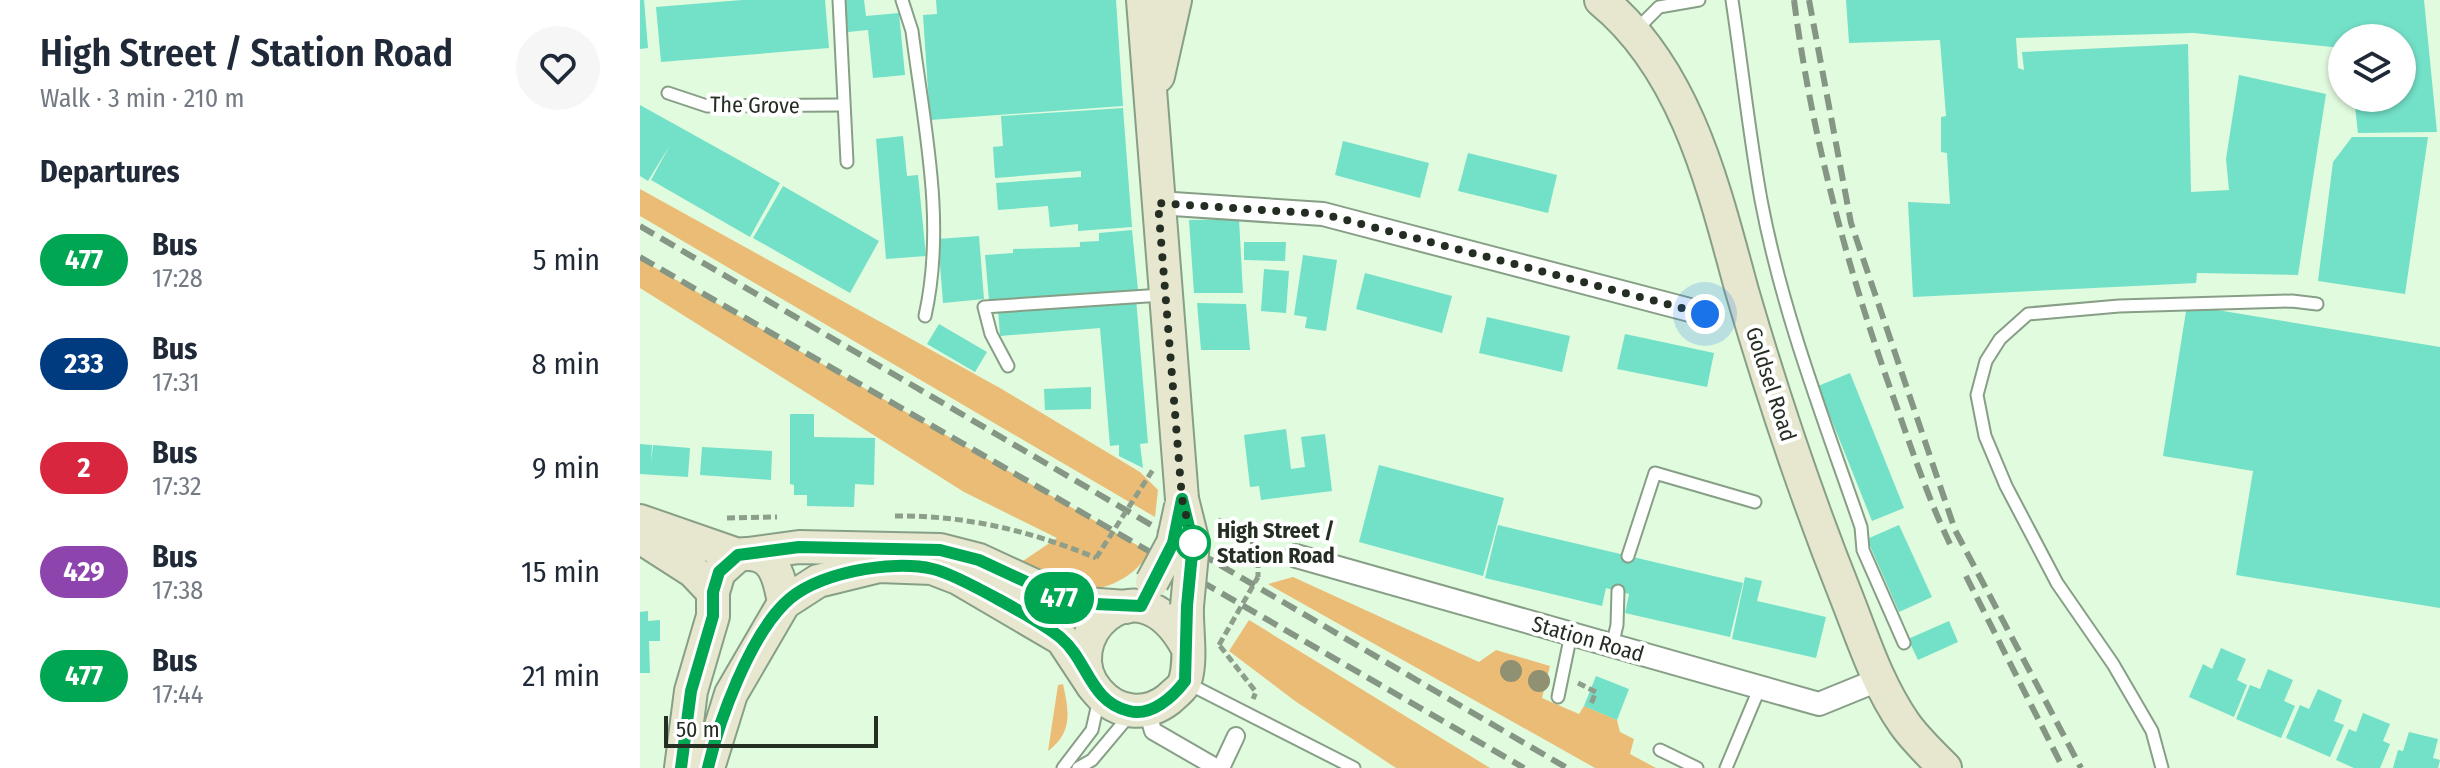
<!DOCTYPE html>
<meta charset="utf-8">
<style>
body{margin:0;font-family:"Fira Sans Condensed",sans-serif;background:#f6f6f7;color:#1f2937;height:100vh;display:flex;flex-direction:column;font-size:30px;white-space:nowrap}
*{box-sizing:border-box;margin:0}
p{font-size:26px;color:#747a83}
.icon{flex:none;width:44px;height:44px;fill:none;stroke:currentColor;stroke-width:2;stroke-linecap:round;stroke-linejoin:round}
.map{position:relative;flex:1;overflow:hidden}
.sheet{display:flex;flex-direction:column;background:#fff;width:640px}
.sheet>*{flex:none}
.badge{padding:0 16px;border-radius:26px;font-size:28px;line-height:52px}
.fabs{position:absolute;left:1688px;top:24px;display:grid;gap:16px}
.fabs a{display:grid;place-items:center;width:88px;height:88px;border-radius:50%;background:#fff;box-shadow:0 2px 6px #0004;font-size:40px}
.scale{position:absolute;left:24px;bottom:20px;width:214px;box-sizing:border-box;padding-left:8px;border:4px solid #242e23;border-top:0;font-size:22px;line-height:28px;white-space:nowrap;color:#242e23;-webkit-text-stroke:6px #fff;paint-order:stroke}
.you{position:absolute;width:40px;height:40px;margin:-20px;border:6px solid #fff;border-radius:50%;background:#1a73e8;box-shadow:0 0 0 12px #1a73e833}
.map>.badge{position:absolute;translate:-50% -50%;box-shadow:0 0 0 4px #fff}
h2{padding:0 40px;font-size:30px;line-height:72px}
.round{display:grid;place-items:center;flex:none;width:84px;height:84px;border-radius:42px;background:#f6f6f7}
.head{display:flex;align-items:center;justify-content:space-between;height:136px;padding:0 40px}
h1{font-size:38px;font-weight:600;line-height:60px}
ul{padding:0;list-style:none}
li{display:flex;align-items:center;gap:24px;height:104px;padding:0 40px}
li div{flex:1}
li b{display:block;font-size:30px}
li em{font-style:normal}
li .badge{min-width:88px;font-weight:700;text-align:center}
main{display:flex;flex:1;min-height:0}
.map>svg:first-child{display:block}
</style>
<main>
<section class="sheet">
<div class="head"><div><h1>High Street / Station Road</h1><p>Walk · 3 min · 210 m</p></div><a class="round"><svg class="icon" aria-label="heart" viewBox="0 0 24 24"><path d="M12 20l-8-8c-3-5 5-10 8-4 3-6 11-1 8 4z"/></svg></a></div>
<h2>Departures</h2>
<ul>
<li><span class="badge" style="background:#00a651;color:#fff">477</span><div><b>Bus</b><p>17:28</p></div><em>5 min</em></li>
<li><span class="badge" style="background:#003b80;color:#fff">233</span><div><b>Bus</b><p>17:31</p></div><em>8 min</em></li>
<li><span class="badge" style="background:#d7263d;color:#fff">2</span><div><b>Bus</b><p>17:32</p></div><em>9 min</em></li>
<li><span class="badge" style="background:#8e44ad;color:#fff">429</span><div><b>Bus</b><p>17:38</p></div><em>15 min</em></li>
<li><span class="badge" style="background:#00a651;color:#fff">477</span><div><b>Bus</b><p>17:44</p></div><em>21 min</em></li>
</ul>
</section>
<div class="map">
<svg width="1800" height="768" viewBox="0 0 1800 768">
<rect width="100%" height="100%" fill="#e1fbdf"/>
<!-- green -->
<g fill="#ebbc75">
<path d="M0,189L360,388L500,472L518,490L515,517L0,216Z"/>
<path d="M0,259L509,552C496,578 458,596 429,588C411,583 394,572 377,565L417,538L324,492L0,288Z"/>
<path d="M653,577L839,662L856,650L910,666L902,698L939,714L944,706L977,720L980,732L994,739L990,754L1016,768H955L628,584Z"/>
<path d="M609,620L850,768H756L655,701L589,651Z"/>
<path d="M423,684C429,712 433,732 408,751L418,685Z"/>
</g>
<!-- building -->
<g fill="#73e0c8">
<path d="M0,0H4L8,48L0,49Z"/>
<path d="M102,0H185L189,48L21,62L16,7Z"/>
<path d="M205,0H224L226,16L259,13L265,75L233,78L228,30L208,32Z"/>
<path d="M296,0H476L483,106L290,120L283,15L297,14Z"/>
<path d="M1206,0H1784L1797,132L1718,133L1714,98H1762V38H1702V48L1554,33L1376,38L1378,68L1384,70L1382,52L1548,44L1551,192L1589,190L1586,159L1599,75L1686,94L1658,275L1557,273L1556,283L1273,297L1268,202L1310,204L1307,153L1301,152V117L1306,116L1300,40L1209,43Z"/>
<path d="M0,105L140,183L110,237L11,180L30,145L8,181L0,176Z"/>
<path d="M483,108L492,227L438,231V224L410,227L408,206L358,210L356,183L441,177V171L355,178L353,147L363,146L361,116Z"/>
<path d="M263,136L267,176L278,175L286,256L246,259L236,139Z"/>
<path d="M1712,137H1788L1765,294L1678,281L1693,162Z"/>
<path d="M703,141L789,163L780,198L695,175Z"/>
<path d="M828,153L917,175L908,213L818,191Z"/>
<path d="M143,186L239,241L210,293L113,238Z"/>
<path d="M599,219L603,293H554L549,220Z"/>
<path d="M492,230L498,290L349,300L345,255L373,253V249L440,247V242L459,241V233Z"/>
<path d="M339,236L344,299L303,303L298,239Z"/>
<path d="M604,242H646L645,261L604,260Z"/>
<path d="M663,255L697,260L686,331L665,328L667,317L654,315Z"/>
<path d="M624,269L649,271L646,313L621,311Z"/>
<path d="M725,273L812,296L802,333L716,309Z"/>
<path d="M496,298L508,443L500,444L503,468L479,456V445L470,446L460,328L360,336L358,309Z"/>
<path d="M557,303L606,304L610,350H561Z"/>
<path d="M1547,305L1800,347V608L1596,575L1613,471L1523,456Z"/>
<path d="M847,317L930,336L922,372L839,353Z"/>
<path d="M299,324L347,352L335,372L287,344Z"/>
<path d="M985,334L1074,353L1067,387L977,369Z"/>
<path d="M1210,373L1264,508L1232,521L1178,386Z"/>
<path d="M451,387V409L405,410L404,389Z"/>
<path d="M150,414H174V437L235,438L234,485L215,484L214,507L167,506V495H154V485L150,484Z"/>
<path d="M646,429L651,469L665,467L661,437L685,434L692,491L621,500L619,486L610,487L604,435Z"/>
<path d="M0,444L12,445L11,462L13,445L50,448L48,477L0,474Z"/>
<path d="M62,447L132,451L131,480L60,475Z"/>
<path d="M739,465L864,498L843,576L719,542Z"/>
<path d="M858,525L1103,583L1090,637L985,613L989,594L966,588L962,606L845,578Z"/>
<path d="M1259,525L1292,597L1259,612L1227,539Z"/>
<path d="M1105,577L1122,581L1117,601L1186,617L1176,658L1092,639Z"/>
<path d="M8,611V621L20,620V641H9L10,673H0V612Z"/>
<path d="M1309,621L1318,642L1278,660L1268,639Z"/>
<path d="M1581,648L1606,659L1597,680L1607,685L1594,717L1549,697L1563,664L1572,669Z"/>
<path d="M1628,669L1653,680L1644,701L1655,706L1641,738L1596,719L1610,685L1620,689Z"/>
<path d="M956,676L989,689L977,720L944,706Z"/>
<path d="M1678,689L1702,700L1694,721L1704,725L1690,757L1646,738L1660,705L1669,709Z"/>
<path d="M1723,713L1750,724L1743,741L1750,744L1740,768H1714L1696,760L1709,729L1716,732Z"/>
<path d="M1769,732L1798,739L1793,758L1800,760L1798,768H1753L1758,750L1763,751Z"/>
</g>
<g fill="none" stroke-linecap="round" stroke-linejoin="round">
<!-- service casing -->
<g stroke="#879f86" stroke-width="15">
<g id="service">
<path d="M199,0L207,162"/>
<path d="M262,0L272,31C284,126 306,222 285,316"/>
<path d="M1092,0C1102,66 1109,134 1121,200C1142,312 1184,420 1221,527L1223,550L1264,643"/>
<path d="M995,31L1019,7L1059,0"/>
<path d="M28,93L67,106L203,105"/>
<path d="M368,366L351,334L344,307L522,295"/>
<path d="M988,556L1015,473L1115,502"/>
<path d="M972,646L977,625L978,591"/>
<path d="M547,683L714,768"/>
<path d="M918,697L931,634"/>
<path d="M1020,750L1057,768"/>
<path d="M423,768L452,730L459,699"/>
<path d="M438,768L452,760L489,716"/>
<path d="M1086,768L1120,687"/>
<path d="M1522,768L1512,731L1473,664L1417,583L1366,486L1345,436L1337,395L1346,361L1360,339L1388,314L1479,306L1652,301L1677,304"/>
</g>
</g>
<!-- pedestrian casing -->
<g stroke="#879f86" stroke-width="20">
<g id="pedestrian">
<path d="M507,710L513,731L577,768"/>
<path d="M581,768L596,736"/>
</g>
</g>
<!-- minor casing -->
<g stroke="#879f86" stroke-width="26">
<g id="minor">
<path d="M518,203L683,214L1065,314"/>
<path d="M656,556L1179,704L1238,680"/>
</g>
</g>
<!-- secondary casing -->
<g stroke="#879f86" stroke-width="36">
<g id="secondary">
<path d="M503,0L542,499"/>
<path d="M961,0C1047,70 1074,189 1102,291C1132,394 1166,496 1206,596C1223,639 1237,684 1264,723C1275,739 1291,754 1305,768"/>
<path d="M518,76L535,0"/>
<path d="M0,521L98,555"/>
<path d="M0,537L53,571L73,592"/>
<path d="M108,554L159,547L300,550L339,560L432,603L486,607"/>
<path d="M546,645C495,554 413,642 458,692C477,714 506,717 529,699C534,694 543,688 545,681C552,659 546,628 547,606"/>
<path d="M41,768L51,691L73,616V592L79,572L98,555C133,549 139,574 144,603"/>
<path d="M68,768L91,694L144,603L178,581L239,566L292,568L318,578L422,639L453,686"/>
</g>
</g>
<!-- path -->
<g stroke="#8d9f8b" stroke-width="5" stroke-dasharray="8 4" stroke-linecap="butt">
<path d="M255,516C324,515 392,531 456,558"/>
<path d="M87,518L137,517"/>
<path d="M578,520L611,539L618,562V577"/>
<path d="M580,646L616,692L613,699"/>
<path d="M938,683L956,692L950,706"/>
</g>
<!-- service -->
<use href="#service" stroke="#fff" stroke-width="11"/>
<!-- pedestrian -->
<use href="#pedestrian" stroke="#fff" stroke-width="16"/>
<!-- minor -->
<use href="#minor" stroke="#fff" stroke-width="22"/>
<!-- secondary -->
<use href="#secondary" stroke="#e6e7ce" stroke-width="32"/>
<!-- rail -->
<g stroke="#859784" stroke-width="6" stroke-dasharray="16 8" stroke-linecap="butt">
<path d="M1154,0C1172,138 1208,271 1255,402C1272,450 1288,498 1310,544"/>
<path d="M1169,0L1211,223L1315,530L1441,768"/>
<path d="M0,226L927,768"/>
<path d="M0,257L884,768"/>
<path d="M1326,576L1423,768"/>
</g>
<!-- secondary-bridge casing -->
<g stroke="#879f86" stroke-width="36" stroke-linecap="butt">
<g id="secondary-bridge">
<path d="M542,499L553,543L547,606"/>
<path d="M512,582L533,543L541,506"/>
</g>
</g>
<!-- path-bridge -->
<g stroke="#8d9f8b" stroke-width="5" stroke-dasharray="8 4" stroke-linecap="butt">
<path d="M456,558L514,468"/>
<path d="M579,645L618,577"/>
</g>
<!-- secondary-bridge -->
<use href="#secondary-bridge" stroke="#e6e7ce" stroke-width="32"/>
</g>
<!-- trees -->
<g fill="#909072">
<circle cx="871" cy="671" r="11"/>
<circle cx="899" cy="681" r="11"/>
</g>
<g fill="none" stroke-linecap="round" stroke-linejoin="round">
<!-- line casing -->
<g stroke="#fff" stroke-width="18">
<path id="line" d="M41,768L51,691L73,616V592L79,572L98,555L159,547L300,550L339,560L432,603L501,606L533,543L542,499L553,543L547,606L545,681C533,697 511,717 489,711C450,702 448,661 421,638C402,622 316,574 293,569C251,559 174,573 144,604C109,639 79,720 68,768"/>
</g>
<!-- line -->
<use href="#line" stroke="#00a651" stroke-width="12"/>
<!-- walk -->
<path stroke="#242e23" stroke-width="8" stroke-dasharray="0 14.4" d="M553,543L542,499L518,203L683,214L1065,314"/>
</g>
<!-- markers -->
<circle fill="#fff" stroke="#00a651" stroke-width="4" cx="553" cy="543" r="16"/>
<g text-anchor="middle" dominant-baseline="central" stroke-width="8" stroke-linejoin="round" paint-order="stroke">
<!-- street labels -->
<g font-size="22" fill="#242e23" stroke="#fff">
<text transform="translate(115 105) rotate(1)">The Grove</text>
<text transform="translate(1131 384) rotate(72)">Goldsel Road</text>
<text transform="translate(948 639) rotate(16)">Station Road</text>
</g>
<!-- stop labels -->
<g font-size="22" font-weight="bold" fill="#242e23" stroke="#fff" text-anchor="start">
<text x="577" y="530">High Street /<tspan x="577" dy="25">Station Road</tspan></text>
</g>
</g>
</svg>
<div class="fabs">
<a><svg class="icon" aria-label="layers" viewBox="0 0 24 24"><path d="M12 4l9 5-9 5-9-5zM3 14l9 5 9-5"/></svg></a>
</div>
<div class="scale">50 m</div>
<div class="you" style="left:1065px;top:314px"></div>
<b class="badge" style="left:419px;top:598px;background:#00a651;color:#fff">477</b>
</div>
</main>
